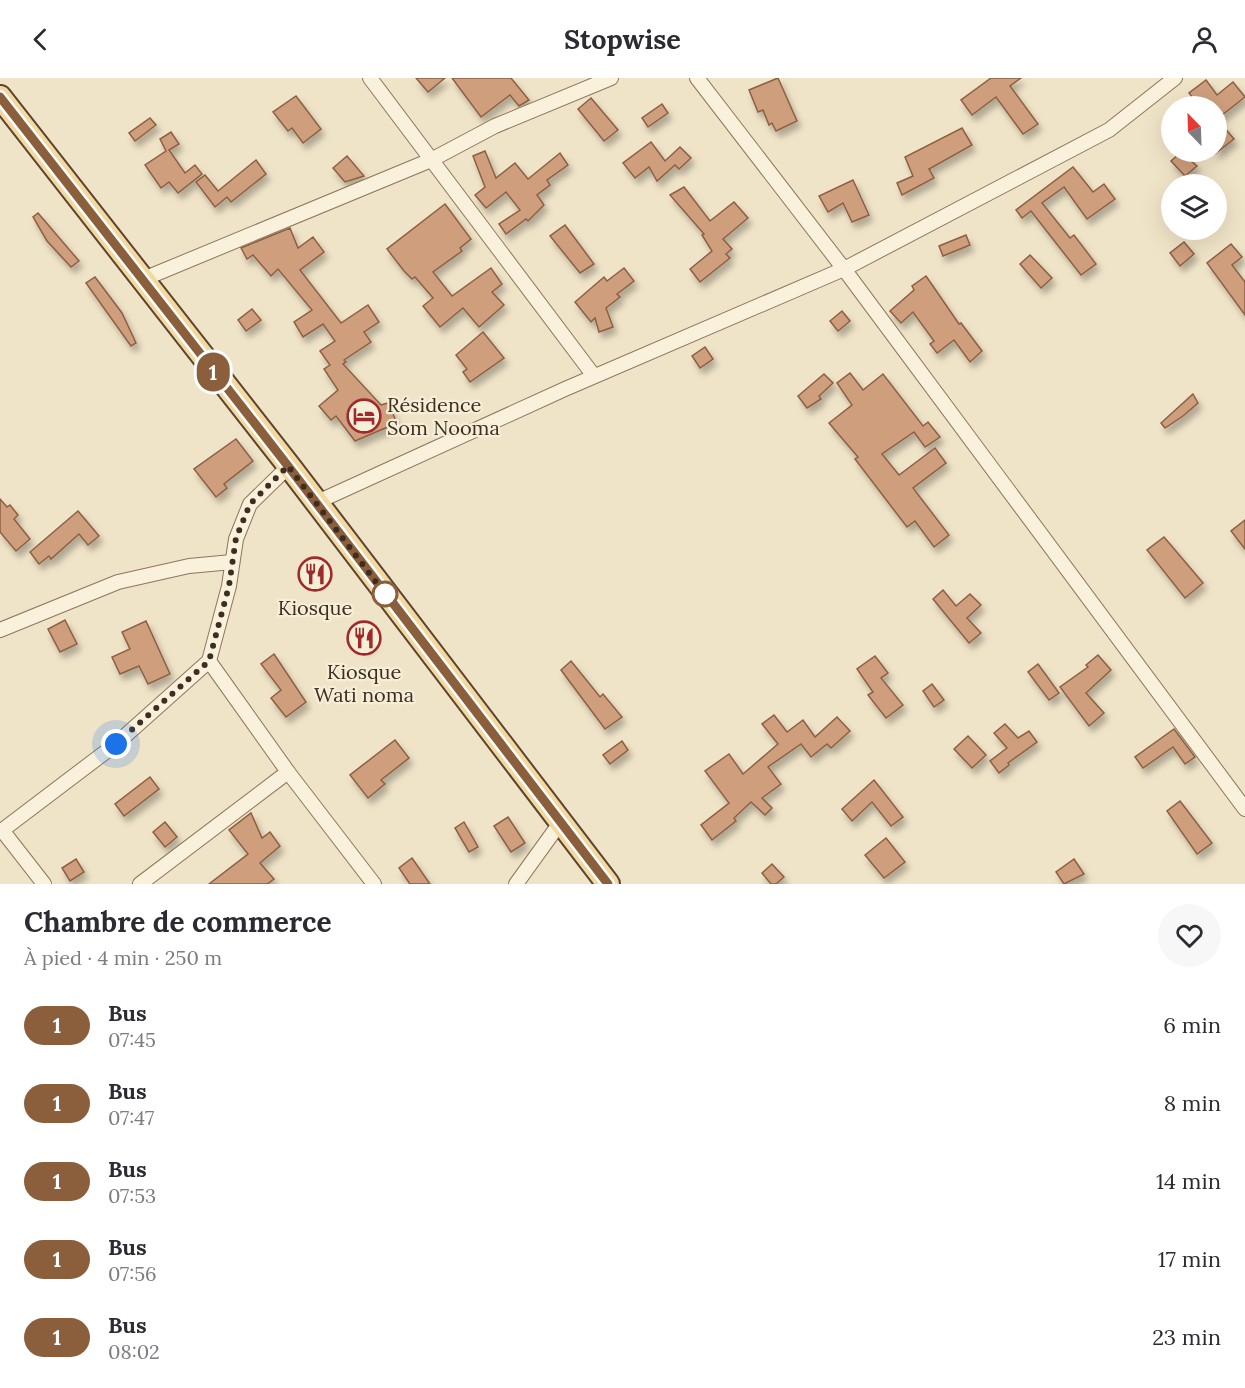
<!DOCTYPE html>
<html lang="fr">
<meta charset="utf-8">
<style>
body{margin:0;font-family:Lora,serif;background:#f7f7f7;color:#2b2b33;height:100vh;display:flex;flex-direction:column;font-size:22px;white-space:nowrap}
*{box-sizing:border-box;margin:0}
p{font-size:20px;color:#7c7c81}
.icon{flex:none;width:33px;height:33px;fill:none;stroke:currentColor;stroke-width:2;stroke-linecap:round;stroke-linejoin:round}
.map{position:relative;height:806px;overflow:hidden}
.side{display:flex;flex-direction:column;background:#fff;flex:1}
.side>*{flex:none}
.badge{padding:0 12px;border-radius:20px;font-size:21px;line-height:39px}
.needle{width:39px;rotate:337deg}
.buttons{position:absolute;left:1161px;top:18px;display:grid;gap:12px}
.buttons a{display:grid;place-items:center;width:66px;height:66px;border-radius:50%;background:#fff;box-shadow:0 6px 24px #0002;font-size:30px}
.you{position:absolute;width:30px;height:30px;margin:-15px;border:4px solid #fff;border-radius:50%;background:#1a73e8;box-shadow:0 0 0 9px #1a73e833}
.map>.badge{position:absolute;translate:-50% -50%;box-shadow:0 0 0 3px #fff}
.round{display:grid;place-items:center;flex:none;width:63px;height:63px;border-radius:32px;background:#f7f7f7}
.overview{display:flex;align-items:center;justify-content:space-between;height:102px;padding:0 24px}
h1{font-size:28px;font-weight:700;line-height:45px}
ul{padding:0;list-style:none}
li{display:flex;align-items:center;gap:18px;height:78px;padding:0 24px}
li div{flex:1}
li b{display:block;font-size:22px}
li em{font-style:normal}
li .badge{min-width:66px;font-weight:700;text-align:center}
header{display:flex;justify-content:space-between;align-items:center;height:78px;padding:0 24px;background:#fff;font-size:27px;font-weight:700}
.map>svg:first-child{display:block}
</style>
<header><svg class="icon" aria-label="back" viewBox="0 0 24 24"><path d="M15 5l-7 7 7 7"/></svg>Stopwise<svg class="icon" aria-label="person" viewBox="0 0 24 24"><circle cx="12" cy="8" r="4"/><path d="M4 21q1-7 8-7t8 7"/></svg></header>
<div class="map">
<svg width="1245" height="806" viewBox="0 0 1245 806">
<defs>
<filter id="shadow"><feDropShadow dx="3.5" dy="6" stdDeviation="3" flood-color="#0004"/></filter>
</defs>
<rect width="100%" height="100%" fill="#f0e4c8"/>
<!-- building -->
<g fill="#cf9f7d" stroke="#8d5f41" stroke-width="1.5" filter="url(#shadow)">
<path d="M416,0H445L428,14Z"/>
<path d="M452,0H511L529,22L519,28L510,17L481,39Z"/>
<path d="M778,0L797,43L776,53L772,45L769,47L763,32L758,34L749,12Z"/>
<path d="M991,0H1021L1010,8L1038,46L1023,56L996,19L972,37L961,22Z"/>
<path d="M1206,2L1217,17L1233,4L1245,19L1217,41L1234,61L1216,75V28H1199L1189,15Z"/>
<path d="M296,18L321,51L303,65L292,50L288,53L273,34Z"/>
<path d="M591,20L618,52L604,63L578,31Z"/>
<path d="M662,26L668,35L648,49L642,40Z"/>
<path d="M150,40L156,47L135,63L129,55Z"/>
<path d="M962,50L972,67L929,91L934,100L902,117L897,105L913,98L905,79Z"/>
<path d="M171,54L179,66L169,72L185,95L195,87L202,96L178,115L169,104L161,110L145,87L166,73L160,61Z"/>
<path d="M651,64L665,83L680,69L691,80L679,91L675,87L657,103L649,89L635,100L623,85Z"/>
<path d="M485,73L496,100L515,85L528,101L560,75L568,87L547,102L550,107L537,117L544,127L528,143L526,141L506,156L499,146L520,132L506,114L486,130L475,117L485,109L473,78Z"/>
<path d="M1181,74L1197,88L1185,98L1171,83Z"/>
<path d="M347,78L364,98L345,104L333,90Z"/>
<path d="M256,82L266,96L231,124L227,119L215,129L196,104L205,97L218,113Z"/>
<path d="M1073,89L1093,114L1104,106L1115,121L1087,141L1064,109L1042,125L1070,160L1074,157L1096,186L1081,197L1031,133L1022,140L1016,132Z"/>
<path d="M853,102L869,137L852,144L843,125L828,134L819,118Z"/>
<path d="M684,109L710,143L734,124L748,140L723,161L732,171L726,176L730,180L700,204L690,191L712,173L702,157L704,156L670,117Z"/>
<path d="M445,126L471,161L460,170L462,173L433,194L452,218L491,190L502,206L492,214L504,227L479,249L463,230L440,249L423,228L433,220L415,199L412,201L404,193L387,171Z"/>
<path d="M38,135L79,183L71,189L47,163L33,139Z"/>
<path d="M565,147L594,186L580,195L550,158Z"/>
<path d="M290,150L298,170L313,159L324,174L300,192L341,245L368,227L379,244L364,254L371,264L344,282L346,284L343,286L381,327L388,325L397,345L355,363L336,338L331,342L319,328L338,312L324,291L330,287L320,273L335,263L323,246L303,259L294,244L312,232L278,191L271,198L253,177L247,181L241,170Z"/>
<path d="M966,157L970,167L943,178L939,168Z"/>
<path d="M1184,164L1194,176L1180,188L1170,175Z"/>
<path d="M1231,166L1242,179L1232,187L1245,204V237L1207,185Z"/>
<path d="M1030,177L1052,200L1041,210L1020,186Z"/>
<path d="M624,190L634,203L617,216L620,219L606,230L613,249L599,254L595,240L591,244L575,224L604,199L607,203Z"/>
<path d="M926,198L959,246L961,245L982,273L970,284L954,262L937,275L930,266L934,263L913,234L901,245L890,233L914,212L912,208Z"/>
<path d="M95,199L122,235L136,265L131,268L86,205Z"/>
<path d="M252,231L261,242L246,253L238,242Z"/>
<path d="M842,233L850,243L838,253L830,243Z"/>
<path d="M483,254L504,280L470,304L463,294L467,291L456,277Z"/>
<path d="M705,269L713,281L700,290L692,278Z"/>
<path d="M850,295L863,312L883,296L923,348L928,344L940,359L925,369L914,354L882,376L899,397L935,370L946,385L913,410L949,457L934,469L915,443L907,449L855,381L858,379L829,345L852,327L837,305Z"/>
<path d="M824,296L833,305L819,318L821,321L807,330L798,318Z"/>
<path d="M1193,316L1198,325L1183,338L1165,350L1161,345Z"/>
<path d="M236,361L253,383L224,406L227,410L216,419L194,391Z"/>
<path d="M0,421L7,429L10,427L18,437L14,441L30,461L16,473L0,454Z"/>
<path d="M78,433L99,458L88,467L79,456L51,481L49,478L39,486L30,474Z"/>
<path d="M1245,442V471L1231,453Z"/>
<path d="M1164,459L1203,505L1185,520L1147,472Z"/>
<path d="M943,512L956,528L970,516L981,527L967,540L981,555L969,565L933,521Z"/>
<path d="M65,542L77,566L60,574L48,551Z"/>
<path d="M146,543L170,596L148,606L139,588L120,596L112,579L130,571L122,554Z"/>
<path d="M362,550L373,563L364,570L354,557Z"/>
<path d="M274,576L306,624L286,639L271,620L281,612L261,586Z"/>
<path d="M1098,577L1111,592L1086,615L1104,635L1089,648L1060,609L1088,589L1086,587Z"/>
<path d="M875,578L888,595L881,600L903,627L886,640L868,617L873,614L857,591Z"/>
<path d="M571,583L600,619L603,616L622,639L605,651L561,592Z"/>
<path d="M1038,586L1059,615L1049,622L1028,594Z"/>
<path d="M932,606L944,622L934,629L923,613Z"/>
<path d="M774,637L787,654L803,642L815,659L837,639L850,653L831,670L827,666L811,679L801,666L768,689L781,706L762,720L772,730L765,737L751,724L734,740L736,743L712,762L701,747L729,725L705,693L729,676L743,696L778,666L762,646Z"/>
<path d="M1005,646L1018,660L1029,653L1037,664L1008,685L1009,687L999,695L990,683L1007,670L994,655Z"/>
<path d="M1174,651L1195,679L1185,686L1173,669L1143,690L1135,679Z"/>
<path d="M968,658L986,677L972,690L954,671Z"/>
<path d="M395,662L409,680L381,702L385,706L368,720L350,697Z"/>
<path d="M622,663L628,672L610,686L603,677Z"/>
<path d="M150,699L159,711L124,738L115,726Z"/>
<path d="M874,702L903,739L891,748L872,724L852,743L842,731Z"/>
<path d="M1180,723L1212,765L1197,776L1167,733Z"/>
<path d="M251,735L262,760L270,754L280,768L260,785L274,801L267,806H209L248,776L229,752Z"/>
<path d="M508,739L525,765L511,774L494,748Z"/>
<path d="M165,744L177,759L165,769L153,754Z"/>
<path d="M464,744L478,769L469,774L455,750Z"/>
<path d="M886,760L905,784L884,800L865,777Z"/>
<path d="M412,780L430,806H410L399,790Z"/>
<path d="M76,781L84,794L70,803L62,790Z"/>
<path d="M1074,781L1084,796L1064,806L1056,794Z"/>
<path d="M772,786L784,799L776,806H771L762,795Z"/>
</g>
<g fill="none" stroke-linecap="round" stroke-linejoin="round">
<!-- minor casing -->
<g stroke="#8d765c" stroke-width="16">
<g id="minor">
<path d="M370,0L594,298"/>
<path d="M697,0L844,191L1245,731"/>
<path d="M141,202L431,82L495,48L611,0"/>
<path d="M315,425L565,311L844,191L1109,52L1175,0"/>
<path d="M0,552L118,504L189,488L232,484"/>
<path d="M209,583L288,694L374,806"/>
<path d="M2,752L44,806"/>
<path d="M0,754L116,666L209,583L229,508L236,461L250,426L289,388"/>
<path d="M140,806L288,694"/>
<path d="M516,806L560,745"/>
</g>
</g>
<!-- primary casing -->
<g stroke="#5b4430" stroke-width="26">
<path id="primary" d="M0,19L289,388L608,806"/>
</g>
<!-- minor -->
<use href="#minor" stroke="#faf1dc" stroke-width="14"/>
<!-- primary -->
<use href="#primary" stroke="#f3d9a0" stroke-width="22"/>
</g>
<g fill="none" stroke-linecap="round" stroke-linejoin="round">
<!-- line casing -->
<g stroke="#fff" stroke-width="14">
<path id="line" d="M0,19L288,388L608,806"/>
</g>
<!-- line -->
<use href="#line" stroke="#8b5e3c" stroke-width="9"/>
<!-- walk -->
<path stroke="#3d2e20" stroke-width="6" stroke-dasharray="0 10.8" d="M116,666L209,583L229,508L236,460L250,426L288,388L385,516"/>
</g>
<!-- icons -->
<defs>
<g id="hotel-ring" transform="scale(1.725)"><circle r="9.5" fill="#f7eed8" stroke="#9e2a2b" stroke-width="1.5"/><path d="M-6-4.5h1.5V1H6V5H4.5V3h-9V5H-6ZM-4 0a1.8 1.8 0 1 1 3.6 0ZM.5 0V-2.5h3Q6-2.5 6 0Z" fill="#9e2a2b"/></g>
<g id="restaurant-ring" transform="scale(1.725)"><circle r="9.5" fill="#f7eed8" stroke="#9e2a2b" stroke-width="1.5"/><path d="M-5-6h1v4h1v-4h1v4h1v-4h1v5L-1.5 .5V6h-2V.5L-5-1ZM5-6V6H3V1.5H1.5Q1.5-4 5-6Z" fill="#9e2a2b"/></g>
</defs>
<g fill-rule="evenodd">
<use href="#hotel-ring" x="364" y="338"/>
<use href="#restaurant-ring" x="315" y="496"/>
<use href="#restaurant-ring" x="364" y="560"/>
</g>
<!-- markers -->
<circle fill="#fff" stroke="#8b5e3c" stroke-width="3" cx="385" cy="516" r="12"/>
<g text-anchor="middle" dominant-baseline="central" stroke-width="4.5" stroke-linejoin="round" paint-order="stroke">
<!-- poi labels -->
<g font-size="20" fill="#3d2e20" stroke="#f7eed8">
<text x="387" y="326" text-anchor="start">Résidence<tspan x="387" dy="23">Som Nooma</tspan></text>
<text x="315" y="529">Kiosque</text>
<text x="364" y="593">Kiosque<tspan x="364" dy="23">Wati noma</tspan></text>
</g>
</g>
</svg>
<div class="buttons">
<a><svg class="needle" viewBox="-14 -14 28 28"><path d="M0-13l5 13h-10z" fill="#e53935"/><path d="M0 13l5-13h-10z" fill="#7c7c81"/></svg></a>
<a><svg class="icon" aria-label="layers" viewBox="0 0 24 24"><path d="M12 4l9 5-9 5-9-5zM3 14l9 5 9-5"/></svg></a>
</div>
<div class="you" style="left:116px;top:666px"></div>
<b class="badge" style="left:213px;top:294px;background:#8b5e3c;color:#fff">1</b>
</div>
<section class="side">
<div class="overview"><div><h1>Chambre de commerce</h1><p>À pied · 4 min · 250 m</p></div><a class="round"><svg class="icon" aria-label="heart" viewBox="0 0 24 24"><path d="M12 20l-8-8c-3-5 5-10 8-4 3-6 11-1 8 4z"/></svg></a></div>
<ul>
<li><span class="badge" style="background:#8b5e3c;color:#fff">1</span><div><b>Bus</b><p>07:45</p></div><em>6 min</em></li>
<li><span class="badge" style="background:#8b5e3c;color:#fff">1</span><div><b>Bus</b><p>07:47</p></div><em>8 min</em></li>
<li><span class="badge" style="background:#8b5e3c;color:#fff">1</span><div><b>Bus</b><p>07:53</p></div><em>14 min</em></li>
<li><span class="badge" style="background:#8b5e3c;color:#fff">1</span><div><b>Bus</b><p>07:56</p></div><em>17 min</em></li>
<li><span class="badge" style="background:#8b5e3c;color:#fff">1</span><div><b>Bus</b><p>08:02</p></div><em>23 min</em></li>
</ul>
</section>
